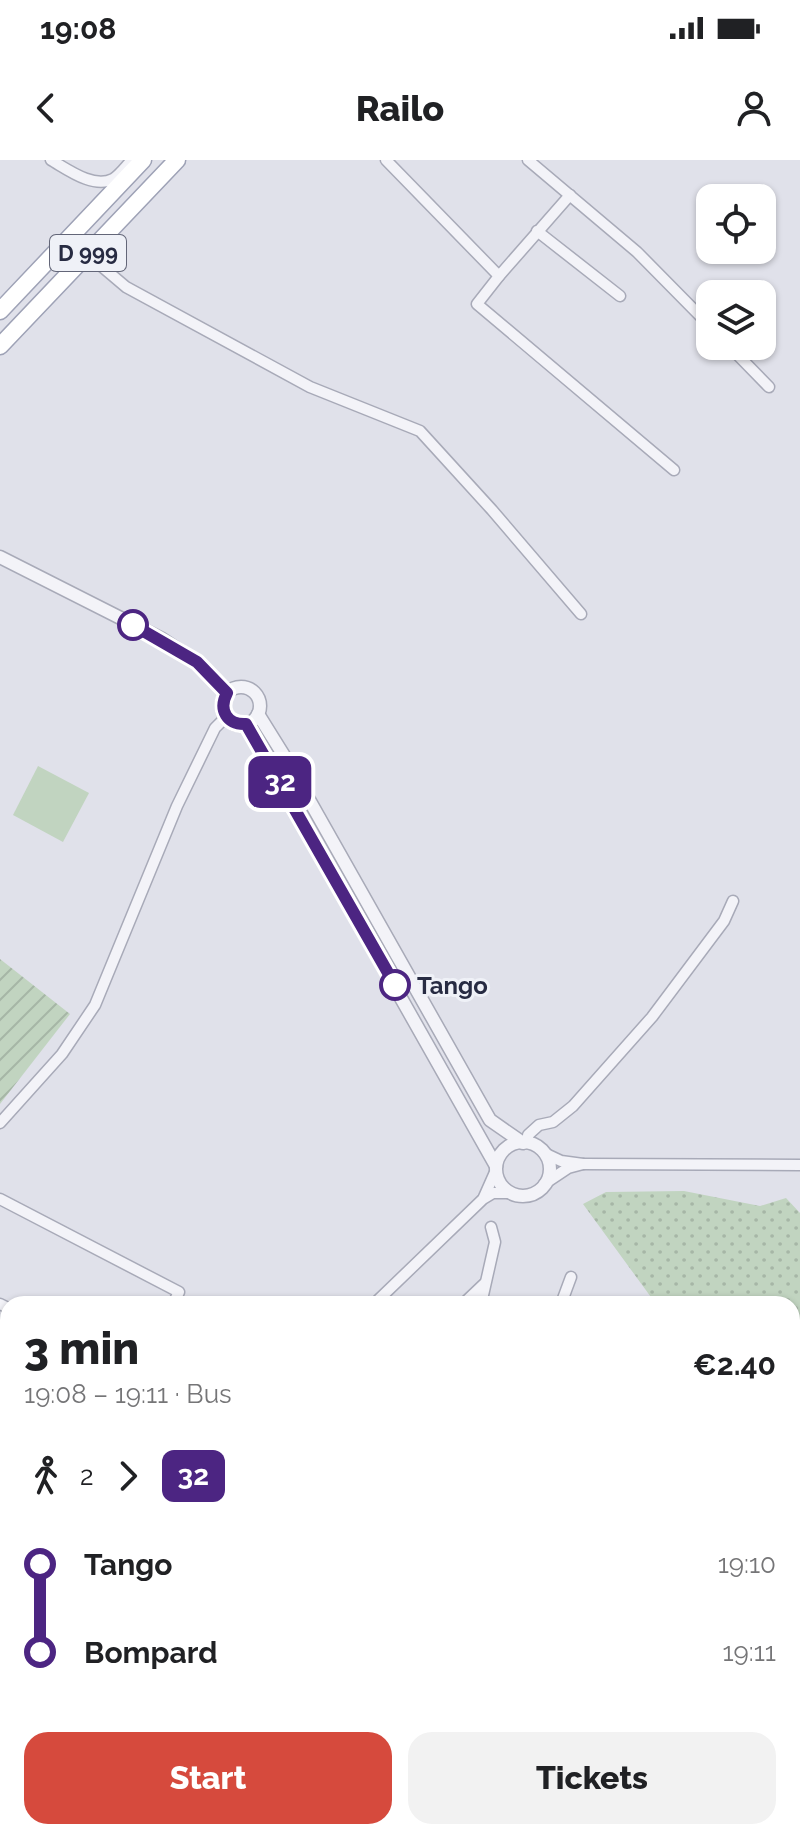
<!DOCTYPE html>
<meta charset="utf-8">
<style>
body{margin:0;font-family:Raleway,sans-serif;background:#f2f2f2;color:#202124;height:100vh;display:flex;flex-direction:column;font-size:30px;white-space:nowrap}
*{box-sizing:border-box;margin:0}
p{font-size:26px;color:#757577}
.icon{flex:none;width:44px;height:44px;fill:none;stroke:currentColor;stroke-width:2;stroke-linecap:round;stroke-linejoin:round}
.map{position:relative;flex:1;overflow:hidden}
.panel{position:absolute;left:0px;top:1136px;width:800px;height:544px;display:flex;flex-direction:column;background:#fff;border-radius:24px 24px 0 0;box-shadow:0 2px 6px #0004}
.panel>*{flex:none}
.badge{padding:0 16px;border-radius:12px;font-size:28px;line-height:52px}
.tools{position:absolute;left:696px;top:24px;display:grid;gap:16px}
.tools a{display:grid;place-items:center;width:80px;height:80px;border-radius:16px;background:#fff;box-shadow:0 2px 6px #0004;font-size:40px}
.map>.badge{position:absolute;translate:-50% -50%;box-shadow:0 0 0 4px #fff}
.legs{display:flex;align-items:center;gap:12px;height:88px;padding:0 24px;font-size:26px}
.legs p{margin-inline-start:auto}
.headline{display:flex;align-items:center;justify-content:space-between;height:136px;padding:0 24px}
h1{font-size:44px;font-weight:800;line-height:60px}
.primary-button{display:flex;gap:16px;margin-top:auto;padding:16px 24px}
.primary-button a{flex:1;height:92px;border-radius:24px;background:#d64a3d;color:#fff;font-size:32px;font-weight:800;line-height:92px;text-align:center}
.primary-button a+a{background:#f2f2f2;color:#202124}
ul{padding:0 24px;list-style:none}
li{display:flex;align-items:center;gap:28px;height:88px;font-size:30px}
li i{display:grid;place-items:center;width:12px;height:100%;margin:0 10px;background:currentColor}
li i::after{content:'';width:20px;height:20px;margin:-10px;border:6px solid;border-radius:50%;background:#fff}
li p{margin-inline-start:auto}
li:first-child i{background:linear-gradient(#0000 50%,currentColor 0)}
li:last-child i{background:linear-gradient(currentColor 50%,#0000 0)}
.status{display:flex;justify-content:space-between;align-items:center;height:56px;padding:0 40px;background:#fff;direction:ltr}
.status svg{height:22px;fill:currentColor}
header{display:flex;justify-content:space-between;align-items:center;height:104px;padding:0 24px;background:#fff;font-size:36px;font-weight:800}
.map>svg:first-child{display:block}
</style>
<div class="status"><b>19:08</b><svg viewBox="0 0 49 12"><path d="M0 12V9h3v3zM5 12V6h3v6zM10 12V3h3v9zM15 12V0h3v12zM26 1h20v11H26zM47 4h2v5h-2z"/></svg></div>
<header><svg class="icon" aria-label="back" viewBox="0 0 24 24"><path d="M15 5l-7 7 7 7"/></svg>Railo<svg class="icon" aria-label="person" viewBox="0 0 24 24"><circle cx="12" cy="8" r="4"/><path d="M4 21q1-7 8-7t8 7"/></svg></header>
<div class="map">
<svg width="800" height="1680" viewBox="0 0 800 1680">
<defs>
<pattern id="grass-dots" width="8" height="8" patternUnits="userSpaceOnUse" patternTransform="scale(2)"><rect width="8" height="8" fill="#c1d4c0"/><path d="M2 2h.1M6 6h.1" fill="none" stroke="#a6b6a6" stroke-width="1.8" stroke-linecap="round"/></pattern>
<pattern id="garden-furrows" width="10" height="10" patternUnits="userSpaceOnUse" patternTransform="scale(2)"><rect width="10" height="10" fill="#c1d4c0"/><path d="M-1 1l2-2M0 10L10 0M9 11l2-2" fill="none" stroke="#a6b6a6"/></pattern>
</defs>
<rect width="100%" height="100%" fill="#e0e1ea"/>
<!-- grass -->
<path fill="url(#grass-dots)" d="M684,1031L760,1046L786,1038L800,1053V1263L792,1265V1144H656L583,1044L606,1032Z"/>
<!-- park -->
<path fill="#c1d4c0" d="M38,606L89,633L63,682L13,655Z"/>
<!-- garden -->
<path fill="url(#garden-furrows)" d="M0,799L70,854L0,944Z"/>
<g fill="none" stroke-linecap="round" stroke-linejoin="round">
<!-- minor casing -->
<g stroke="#a8aab8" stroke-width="13">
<g id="minor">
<path d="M51,0C67,9 93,29 113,19C120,15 126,6 132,0"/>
<path d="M386,0L499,116L477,144L674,310"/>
<path d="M528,0L637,92L710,166"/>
<path d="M537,71L620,136"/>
<path d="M87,94L126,127L310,227L420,271L492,350L581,454"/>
<path d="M499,116L570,35"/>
<path d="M729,186L769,227"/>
<path d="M0,963L62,894L95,845L177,646L215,568L226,557"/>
<path d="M528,983V975L539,965L553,962L573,946L652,857L724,761L733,741"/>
<path d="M544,993L561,1001L583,1004L568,1008L544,1024"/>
<path d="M583,1004L800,1005"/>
<path d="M484,1037L496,1010"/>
<path d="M0,1039L179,1132L173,1144"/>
<path d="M0,1144L8,1148"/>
<path d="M374,1144L483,1039L493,1033H512"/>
<path d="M463,1144L484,1124"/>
<path d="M481,1144L495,1082L491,1067"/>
<path d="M561,1144L571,1117"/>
<path d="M0,1326L8,1301"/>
<path d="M0,1425L8,1432"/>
<path d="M0,1484L8,1475"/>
<path d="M0,1608L8,1597"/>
<path d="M137,1672L147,1680"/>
<path d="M597,1672L600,1680"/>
<path d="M71,1680L72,1672"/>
<path d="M195,1680L202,1672"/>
<path d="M349,1680L351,1672"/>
<path d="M431,1680L432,1672"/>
</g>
</g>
<!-- tertiary casing -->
<g stroke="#a8aab8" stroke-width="15">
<g id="tertiary">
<path d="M0,397L162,479L197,502L227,533"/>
<circle cx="241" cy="546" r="19"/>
<path d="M258,554L286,599L490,960L523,983"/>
<path d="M246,564L496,1006"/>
<circle cx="523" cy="1009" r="27"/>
</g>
</g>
<!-- primary casing -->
<g stroke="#9ea2b6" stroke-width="19">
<g id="primary">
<path d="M0,151L143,0"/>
<path d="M0,186L177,0"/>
</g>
</g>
<!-- minor -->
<use href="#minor" stroke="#f3f3f8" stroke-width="10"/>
<!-- tertiary -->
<use href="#tertiary" stroke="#f3f3f8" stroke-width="12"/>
<!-- primary -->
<use href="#primary" stroke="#fff" stroke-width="16"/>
</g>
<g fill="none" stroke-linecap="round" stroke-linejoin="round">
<!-- line-1 casing -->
<g stroke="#fff" stroke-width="18">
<path id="line-1" d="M133,465L197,502L227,533C218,550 227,565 246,564L395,825"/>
</g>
<!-- line-1 -->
<use href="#line-1" stroke="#4c2582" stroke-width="12"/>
</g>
<!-- markers -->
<g fill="#fff" stroke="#4c2582" stroke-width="4">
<circle cx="133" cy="465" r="14"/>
<circle cx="395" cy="825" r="14"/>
</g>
<g text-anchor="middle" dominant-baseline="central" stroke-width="6" stroke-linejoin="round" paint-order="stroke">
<!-- shield labels -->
<rect fill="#eff1f7" stroke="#636678" stroke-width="2" x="50" y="75" width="76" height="36" rx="6"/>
<g font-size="22" font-weight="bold" fill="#272b42">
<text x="88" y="93">D 999</text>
</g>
<!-- stop labels -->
<g font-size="24" font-weight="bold" fill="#272b42" stroke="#eff1f7" text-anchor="start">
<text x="417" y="825">Tango</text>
</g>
</g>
</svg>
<div class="tools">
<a><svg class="icon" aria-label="locate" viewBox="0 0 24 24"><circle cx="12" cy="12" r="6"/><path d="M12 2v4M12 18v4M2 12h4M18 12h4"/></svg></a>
<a><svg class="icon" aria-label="layers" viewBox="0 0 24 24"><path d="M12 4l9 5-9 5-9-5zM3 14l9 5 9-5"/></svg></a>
</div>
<b class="badge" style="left:280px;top:622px;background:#4c2582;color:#fff">32</b>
<section class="panel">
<div class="headline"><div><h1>3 min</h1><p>19:08 – 19:11 · Bus</p></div><b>€2.40</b></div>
<div class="legs"><svg class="icon" aria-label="walk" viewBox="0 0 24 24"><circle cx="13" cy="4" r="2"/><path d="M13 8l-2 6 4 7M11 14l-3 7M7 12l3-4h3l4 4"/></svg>2<svg class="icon" aria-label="forward" viewBox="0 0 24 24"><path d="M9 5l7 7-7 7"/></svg><b class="badge" style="background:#4c2582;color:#fff">32</b></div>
<ul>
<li><i style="color:#4c2582"></i><b>Tango</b><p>19:10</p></li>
<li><i style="color:#4c2582"></i><b>Bompard</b><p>19:11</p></li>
</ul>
<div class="primary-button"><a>Start</a><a>Tickets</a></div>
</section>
</div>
